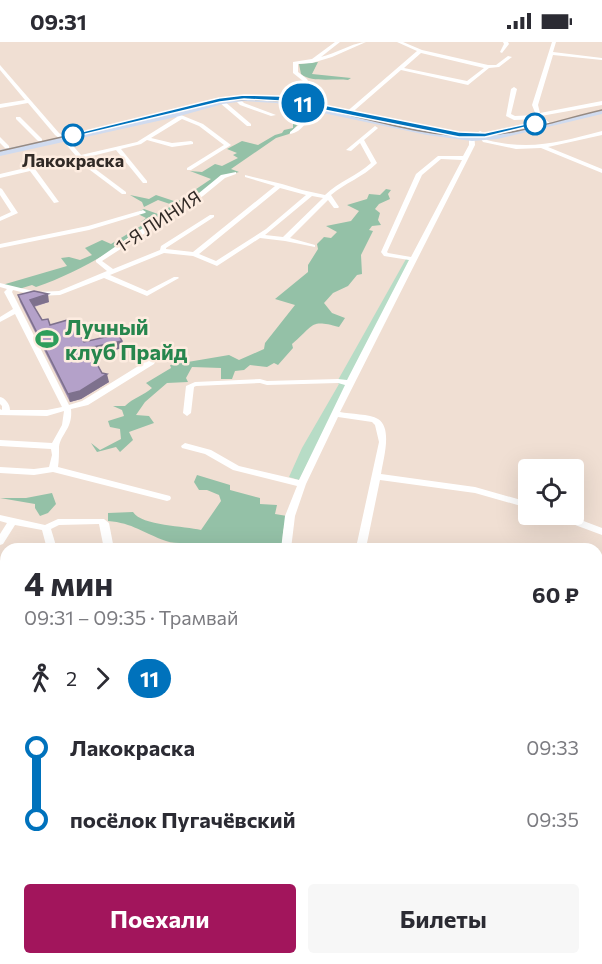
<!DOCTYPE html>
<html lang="ru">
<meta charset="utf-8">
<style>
body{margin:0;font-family:Commissioner,sans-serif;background:#f7f7f7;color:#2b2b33;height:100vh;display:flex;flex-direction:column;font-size:22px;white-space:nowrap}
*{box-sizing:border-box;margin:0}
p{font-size:20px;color:#7c7c81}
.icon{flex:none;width:33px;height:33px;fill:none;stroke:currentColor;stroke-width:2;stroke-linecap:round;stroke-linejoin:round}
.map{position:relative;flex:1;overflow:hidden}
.side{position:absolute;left:0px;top:501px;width:603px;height:422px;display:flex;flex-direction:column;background:#fff;border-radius:18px 18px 0 0;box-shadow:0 6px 24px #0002}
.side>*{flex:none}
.badge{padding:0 12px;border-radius:20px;font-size:21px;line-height:39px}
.fabs{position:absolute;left:518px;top:417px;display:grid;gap:12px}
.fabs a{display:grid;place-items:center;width:66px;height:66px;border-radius:6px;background:#fff;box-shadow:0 6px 24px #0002;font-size:30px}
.map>.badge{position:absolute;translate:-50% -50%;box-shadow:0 0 0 3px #fff}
.legs{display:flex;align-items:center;gap:9px;height:66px;padding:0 24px;font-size:20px}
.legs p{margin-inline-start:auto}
.overview{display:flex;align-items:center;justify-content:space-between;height:102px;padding:0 24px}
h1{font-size:33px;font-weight:700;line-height:45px}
.button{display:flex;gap:12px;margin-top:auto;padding:12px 24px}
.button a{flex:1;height:69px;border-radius:6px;background:#a2155c;color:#fff;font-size:24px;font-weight:700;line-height:69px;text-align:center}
.button a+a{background:#f7f7f7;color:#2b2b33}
ul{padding:0 24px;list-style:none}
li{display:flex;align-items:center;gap:21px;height:72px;font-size:22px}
li i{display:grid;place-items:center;width:9px;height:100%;margin:0 8px;background:currentColor}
li i::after{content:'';width:15px;height:15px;margin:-8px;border:4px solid;border-radius:50%;background:#fff}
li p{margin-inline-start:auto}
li:first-child i{background:linear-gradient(#0000 50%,currentColor 0)}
li:last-child i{background:linear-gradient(currentColor 50%,#0000 0)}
.status{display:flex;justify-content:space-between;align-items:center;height:42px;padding:0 30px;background:#fff;direction:ltr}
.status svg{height:16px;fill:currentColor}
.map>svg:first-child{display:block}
</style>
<div class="status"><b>09:31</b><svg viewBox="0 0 49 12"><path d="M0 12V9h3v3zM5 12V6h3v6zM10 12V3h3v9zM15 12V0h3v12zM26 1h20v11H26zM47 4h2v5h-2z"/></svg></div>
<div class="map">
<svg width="602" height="922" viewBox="0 0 602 922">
<rect width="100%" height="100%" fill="#f0dfd3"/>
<!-- green -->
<g fill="#b7dcc6">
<path d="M406,217H410L349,339L338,338Z"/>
<path d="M337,340L347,343L299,438L289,435L302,406L339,342Z"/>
<path d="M6,644V735L0,737V646Z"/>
<path d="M6,741V873L2,874L0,742Z"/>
</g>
<!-- forest -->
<g fill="#94c1a7">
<path d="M318,20L312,32L351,36L348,38C334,36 312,41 301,32L299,22Z"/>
<path d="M300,80L289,92L276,96L231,127L239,130C212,136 211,145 189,159C140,190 92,226 36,245L32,243L19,247L2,243L67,224L61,216L69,215L80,218L92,213L85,206L102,198L111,202L144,182L141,180L146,176L136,171L144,167L158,172L173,163L158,158L144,165L142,160L130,153L149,157L156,153L177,160L211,137L190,129L202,130L215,122L222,124L238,116L233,113L237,111L227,107L242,99L258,103L275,93L282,91L284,88L293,86V82Z"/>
<path d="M386,147L391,148L388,152L390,157L379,162L375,167L380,171L378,178L381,183L372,184L369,188L373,189L361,213L362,232L357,233L348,244L333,251L324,261L332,271L345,276L339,285C309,277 315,283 292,302L293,306L278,323L274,321L267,325L250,323L244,328L235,329L232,337H221V326L192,325L186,336L188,340L167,341L145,360L136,373L149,374L154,381L129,390L133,398L120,410L116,405L97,410L91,401L100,408L121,397L120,387L110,385L108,379L124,374L122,368L113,364H125C133,356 144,353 152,346L146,341L171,326L170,323L229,313L239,318L264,307L265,301L295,263L275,257L308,230V223L318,207L317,202L324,195L331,196L337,190L326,184L351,179L359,169L347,163L367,157L369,152L380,153Z"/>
<path d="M197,433L230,443V448L260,456V462L277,463L275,472L287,474L283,490L282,507H205L203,503C191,499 177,503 166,499C143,491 133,481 108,479V471L133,470C142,484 185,484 201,488L221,459L219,453L207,448H199L194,440Z"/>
<path d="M52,451L56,462L48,471L40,474L35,466V462L0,456H26Z"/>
<path d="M597,565H602V647L597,650Z"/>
<path d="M602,774V922H566L562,917L597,916V776Z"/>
</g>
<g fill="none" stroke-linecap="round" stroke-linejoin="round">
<!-- street -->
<g fill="#fff" fill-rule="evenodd">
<path d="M335,0H340L321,15C334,12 355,0 366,0L332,15L312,21L298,22V30L307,37L312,47L292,63H288V61L306,47L303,39L293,31V20L312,17Z"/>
<path d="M397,0H403L422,8L488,23H496L508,14L512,15L499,25L489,26L468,43L401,28L348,74H344V72L417,9ZM421,11L484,26L467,39L404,26Z"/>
<path d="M503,0H508L509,2L502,11L500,10L504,2Z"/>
<path d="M552,0H556L553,10L602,16V18L553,13L538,63L540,71L602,59V63L541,74L551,82L548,84L538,77L514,78L506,74L511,47L514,45L517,47L511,72L515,74L536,73L532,63Z"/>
<path d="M0,23L59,91L68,98L81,113L137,100L177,75L173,73L176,71L203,82L231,103L191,128H187V126L224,103L199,84L182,77L151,96L172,101L191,99L193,100V102L172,105L147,98L141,102L121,107L147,139V141H143L116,108L84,116L90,123L126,150V152H122L86,125L79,117L35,127L59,160L54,161L30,129L0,136V132L76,114L64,100L55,93L28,61L0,66V62L25,58L0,28Z"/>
<path d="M236,57H240L244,61L276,73L271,74L240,63L235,58Z"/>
<path d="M220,59H224L251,82V84H247L220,61Z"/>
<path d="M309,65L314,66C308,77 303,90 290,92V90L300,82Z"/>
<path d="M16,75H20L42,97V99H38L16,77Z"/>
<path d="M375,84L378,86L377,87L364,98L377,121L376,122C363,135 345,141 331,153L339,165L338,166H334L328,158L290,196L315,203V205L285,199L260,196L217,224L193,214L164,211L110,233L147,249L174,235H178L179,236L147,254L104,236L60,253L37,254L13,248L12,250L69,363L82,359L148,318H154L155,320L154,322L88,363L71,367C73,387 61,391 59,405C59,412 59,418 58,425L170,454L171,456L170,458L167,459L53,430L34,433L0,431V425L34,427L49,425L52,413L51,407L0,404V398L52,401L62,383L64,369L47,374L0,373V367L2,368V364L0,362V355C5,356 10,362 10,368H47L62,365L15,272L0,280V275L13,267L4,250L7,247L0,245V241L37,250L59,249L107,229L96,220V218L132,193L199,151L221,133L236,130V132L225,136L203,154L102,219L113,227L160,208L161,204L210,173H214V175L166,206V207L193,210L275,144L245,135V133L282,142L302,148L325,153C339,139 357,134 371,121L360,101L351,109L346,108ZM280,146L306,153L266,187L216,219L199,212ZM312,154L323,156L283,195L265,193Z"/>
<path d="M480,89L482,90L487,98C531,109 560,100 602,89V93L548,105L602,127V131L541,106L516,107L483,100L477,91Z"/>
<path d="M469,90L474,91L475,103L340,370C350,372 370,372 378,377C393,386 383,418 381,432L475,445L528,460V466L475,451L380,438L367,501L363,507H353L357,501L379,400L375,383L372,380L338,375L306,442L295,474L291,507H281L285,474L297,444L233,428L205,412L182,406L181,404L185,401L211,408L239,424L299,438L345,343L338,341L267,343L260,341L196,344L194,345L191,371L187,374L183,371L186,344L195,340L260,337L267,339L338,337L347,338L409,218L384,214L381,210L416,132L438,114H463L469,103ZM441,117L462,118L411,215L388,211L387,210L422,133Z"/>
<path d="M0,95L9,104V106H5L0,101Z"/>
<path d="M0,146L2,147L18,171L0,179V175L11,170L0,153Z"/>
<path d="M143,168L146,170L145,171L89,188L0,206V202L88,184Z"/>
<path d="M550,472H565L602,486V493L551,474Z"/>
<path d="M0,473L45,483L58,477H104L109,481L114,507H104L99,482L59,483L51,487L57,507H47L42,488L15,483L3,502L0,503V492L7,481L0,479Z"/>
<rect x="597" y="541" width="5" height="8"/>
<path d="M0,619L4,620C7,627 7,638 5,645L1,646Z"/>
<path d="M6,733V743L0,744V734Z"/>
<path d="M6,872V884L0,885V873Z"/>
<path d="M46,916H60L61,922H47Z"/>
<path d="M259,916H272L275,922H261Z"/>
<path d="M352,916H384L383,921L379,922H348L350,917Z"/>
<path d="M414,916H433L434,917L431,922L415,921Z"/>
</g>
<!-- secondary -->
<path fill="#d0dbef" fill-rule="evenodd" d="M244,55C321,59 395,90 471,93C507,95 566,76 602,68V72L497,97L472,99L427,93L276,61L244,59L223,62L176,75L0,114V108L175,71L222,58Z"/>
<!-- tram -->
<path stroke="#968a82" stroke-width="1.5" d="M0,109L221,59C307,48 387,94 473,94C514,94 562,77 602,68"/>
</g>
<!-- wall -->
<path fill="#9b8aad" d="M18,253L49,260L34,265L42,278L84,300L122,299L123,306L92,313L102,331L109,340L81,357L70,360L20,260Z"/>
<!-- shaded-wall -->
<g fill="#7e718d">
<path d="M48,252L49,260L31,265L30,258Z"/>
<path d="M122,299L123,306L90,314L88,306Z"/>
<path d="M107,332L109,340L81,357L70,360L68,352Z"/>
</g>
<!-- building -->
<path fill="#b4a1c9" stroke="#7e718d" stroke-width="1.5" d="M34,249L48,252L30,258L42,278L48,277L50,283L71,277L84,300L118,292L122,299L88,306L102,331L107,332L80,349L68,352L18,253Z"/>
<!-- line-1 -->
<path fill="#0072bc" stroke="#fff" stroke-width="1.5" d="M244,53L279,54L459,90L485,91L535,80L538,82L485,95H459L279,59L244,57L220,60L73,95L69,93L219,56Z"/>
<!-- icons -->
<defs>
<g id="stadium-bare" transform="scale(1.8)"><path d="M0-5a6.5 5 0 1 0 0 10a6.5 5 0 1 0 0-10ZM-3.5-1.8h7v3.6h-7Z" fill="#2e9e5b" stroke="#fdece0" stroke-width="2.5" paint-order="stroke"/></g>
</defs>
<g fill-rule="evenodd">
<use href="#stadium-bare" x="47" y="297"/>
</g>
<!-- markers -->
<g fill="#fff" stroke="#0072bc" stroke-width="3">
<circle cx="535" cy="82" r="10"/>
<circle cx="73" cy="93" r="10"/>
</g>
<g text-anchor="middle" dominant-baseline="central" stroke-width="5" stroke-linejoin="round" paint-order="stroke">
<!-- far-stop labels -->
<g font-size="18" font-weight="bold" fill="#312a26" stroke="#fdece0">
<text x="73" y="118">Лакокраска</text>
</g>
<!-- far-street labels -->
<g font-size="18" fill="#312a26" stroke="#fdece0">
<text transform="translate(158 179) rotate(-33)">1-Я ЛИНИЯ</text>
</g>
<!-- leisure labels -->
<g font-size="22" font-weight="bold" fill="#27864d" stroke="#fdece0" text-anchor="start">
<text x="65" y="284">Лучный<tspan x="65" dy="25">клуб Прайд</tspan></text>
</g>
</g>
</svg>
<div class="fabs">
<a><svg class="icon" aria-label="locate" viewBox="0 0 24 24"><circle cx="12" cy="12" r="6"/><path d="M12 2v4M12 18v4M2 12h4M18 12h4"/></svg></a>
</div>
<b class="badge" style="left:303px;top:61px;background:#0072bc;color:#fff">11</b>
<section class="side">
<div class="overview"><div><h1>4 мин</h1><p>09:31 – 09:35 · Трамвай</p></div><b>60 ₽</b></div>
<div class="legs"><svg class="icon" aria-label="walk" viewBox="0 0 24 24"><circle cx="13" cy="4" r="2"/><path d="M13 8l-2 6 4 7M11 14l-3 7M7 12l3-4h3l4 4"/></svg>2<svg class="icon" aria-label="forward" viewBox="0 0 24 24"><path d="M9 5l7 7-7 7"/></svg><b class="badge" style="background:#0072bc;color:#fff">11</b></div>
<ul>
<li><i style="color:#0072bc"></i><b>Лакокраска</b><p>09:33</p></li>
<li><i style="color:#0072bc"></i><b>посёлок Пугачёвский</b><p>09:35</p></li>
</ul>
<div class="button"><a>Поехали</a><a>Билеты</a></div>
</section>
</div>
